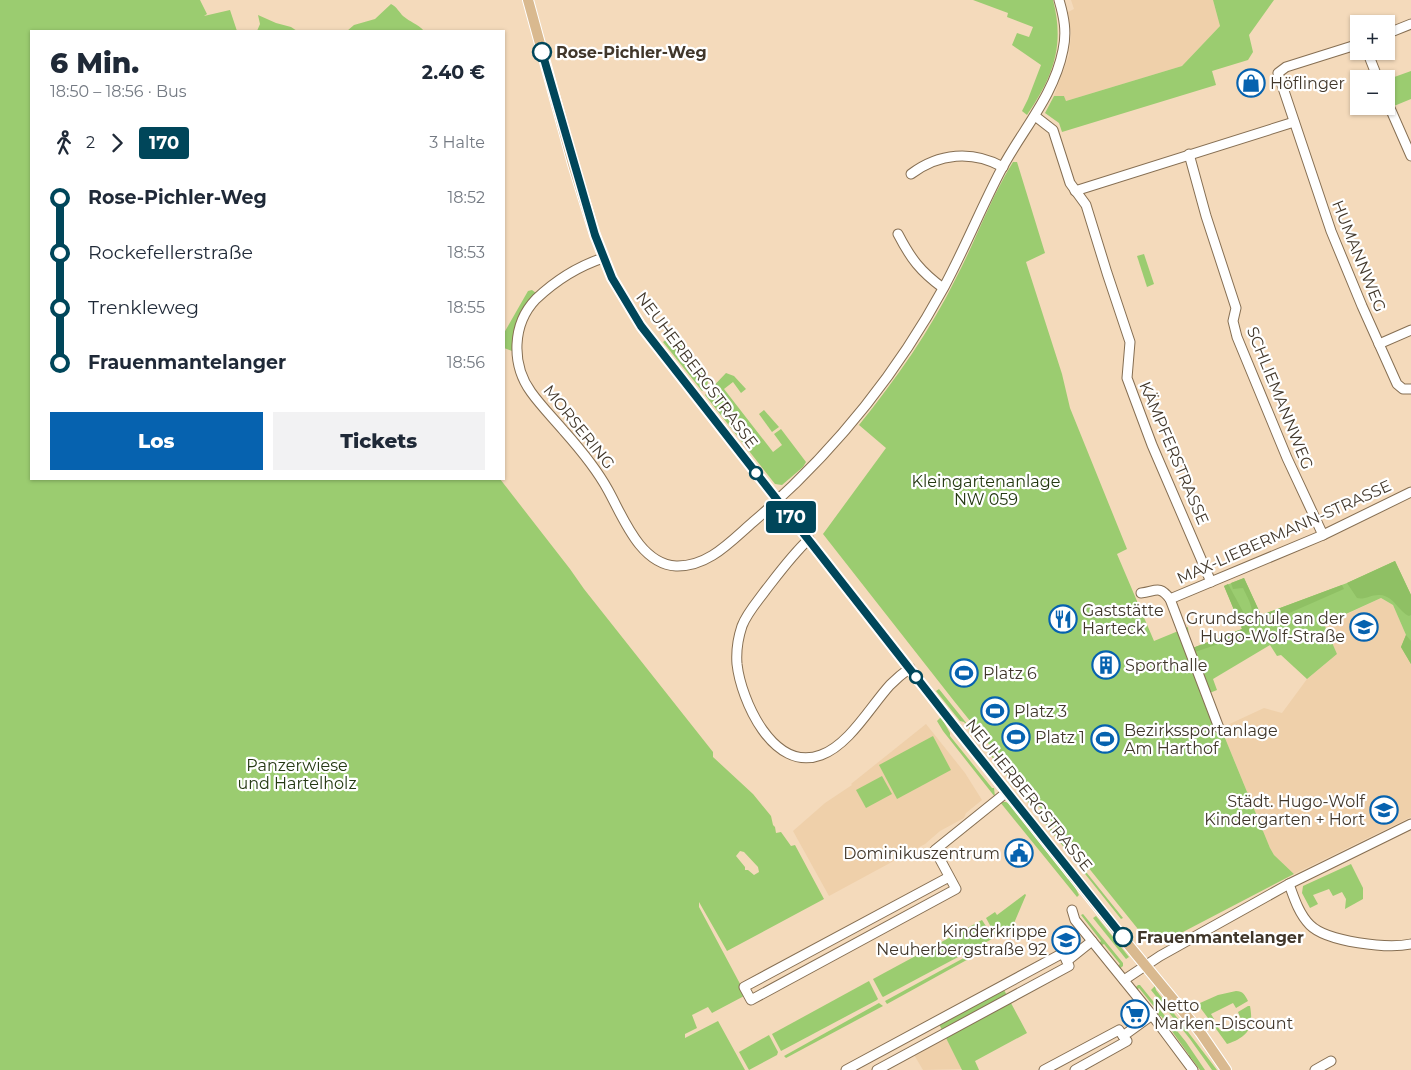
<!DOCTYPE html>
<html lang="de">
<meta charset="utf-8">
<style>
body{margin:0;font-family:Montserrat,sans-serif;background:#f2f2f3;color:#1f2937;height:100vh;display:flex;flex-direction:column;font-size:19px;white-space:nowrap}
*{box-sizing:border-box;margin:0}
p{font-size:16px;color:#747a83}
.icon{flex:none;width:28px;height:28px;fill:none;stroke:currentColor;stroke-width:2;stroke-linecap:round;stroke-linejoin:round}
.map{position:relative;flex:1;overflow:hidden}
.side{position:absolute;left:30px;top:30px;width:475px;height:450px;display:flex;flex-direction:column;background:#fff;border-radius:0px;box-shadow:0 1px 4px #0004}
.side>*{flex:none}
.badge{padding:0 10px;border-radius:4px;font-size:18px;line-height:32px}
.tools{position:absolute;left:1350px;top:15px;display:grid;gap:10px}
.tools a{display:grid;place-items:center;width:45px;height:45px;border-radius:0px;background:#fff;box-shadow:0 1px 4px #0004;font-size:25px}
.map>.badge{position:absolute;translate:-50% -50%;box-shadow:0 0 0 2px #fff}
.legs{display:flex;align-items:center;gap:8px;height:55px;padding:0 20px;font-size:16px}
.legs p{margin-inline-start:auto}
.headline{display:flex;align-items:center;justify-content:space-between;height:85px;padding:0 20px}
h1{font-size:28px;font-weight:800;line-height:38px}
.action{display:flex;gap:10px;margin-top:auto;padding:10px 20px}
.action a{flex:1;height:58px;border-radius:0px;background:#0662af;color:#fff;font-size:20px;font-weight:800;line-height:58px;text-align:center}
.action a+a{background:#f2f2f3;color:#1f2937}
ul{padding:0 20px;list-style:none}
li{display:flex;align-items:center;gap:18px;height:55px;font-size:19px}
li i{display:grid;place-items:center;width:8px;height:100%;margin:0 6px;background:currentColor}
li i::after{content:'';width:12px;height:12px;margin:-6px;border:4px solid;border-radius:50%;background:#fff}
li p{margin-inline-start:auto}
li:first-child i{background:linear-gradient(#0000 50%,currentColor 0)}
li:last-child i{background:linear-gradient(currentColor 50%,#0000 0)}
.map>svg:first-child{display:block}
</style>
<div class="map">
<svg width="1411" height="1070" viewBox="0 0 1411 1070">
<rect width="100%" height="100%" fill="#f4dabb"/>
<!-- built -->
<g fill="#efd0aa">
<path d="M1071,0H1213L1220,26L1182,66L1066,101L1064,96H1054L1069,55L1071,33L1068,12L1074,9Z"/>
<path d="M1381,598L1393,605L1406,635L1401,647L1411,664V817L1294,874L1274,855L1270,848L1221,728L1264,708L1282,713L1307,679L1337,654L1324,625Z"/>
<path d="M926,724L965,773L982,800L966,813L964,818L940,831L925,844L829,896L793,831L825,803L852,785L851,784Z"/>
<path d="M945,1036L963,1069L923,1070L913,1053Z"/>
</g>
<!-- green -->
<g fill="#9bcc70" fill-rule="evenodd">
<path d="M0,0H200L207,14L204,16L230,10L237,31H31V479H500L570,569L584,589L713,752V757L753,794L771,816L773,825L775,827L776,833L781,832L791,846L795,845L824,899L727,951L699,902V907L746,995L712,1013L708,1007L692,1015L697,1028L685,1034V1038L718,1021L745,1070H0ZM740,851L744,852L758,867L759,872L754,875L748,870H745V867L736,856Z"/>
<path d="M973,0H1053C1065,46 1053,77 1027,115L1022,111L1028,99L1041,65L1012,45L1017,33L1029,37L1033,27L1007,17L1008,13Z"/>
<path d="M1213,0H1274L1249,35L1253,52L1248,60L1212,71L1216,85L1062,132L1059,123L1045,113L1054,96H1064L1066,101L1182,66L1220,26Z"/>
<path d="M391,4C397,7 399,12 403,16C410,22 418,24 424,31H347L354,25L375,19Z"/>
<path d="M258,15L276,23L291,27L297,31H257L260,24Z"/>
<path d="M1411,71V99L1394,106L1386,87V80Z"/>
<path d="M1013,162H1017L1045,253L1026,262L1062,374L1070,408L1127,549L1117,554L1154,641L1188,627L1190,649L1242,629L1224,586L1244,578L1261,615L1347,583L1395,561L1411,595V664L1401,647L1406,635L1393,605L1381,598L1324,624L1337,654L1307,679L1281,655L1277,656L1270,645L1213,679L1217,690L1207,694L1270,848L1274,855L1294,874L1160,944H1150L954,701L823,534L886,448L859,425C896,379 930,331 956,278C976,240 990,199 1013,162Z"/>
<path d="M1144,254L1154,284L1147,287L1137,256Z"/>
<path d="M532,290L536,293C520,311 513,327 512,351L504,348V333L528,291Z"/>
<path d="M671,336L676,337L708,381L707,387L702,391L663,342Z"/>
<path d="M726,373L734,376L746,389L741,393L733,382L724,389L773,452L782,445L774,434L781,429L806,462L803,467L782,485L775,484L705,395Z"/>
<path d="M764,410L779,427L772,432L759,414Z"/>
<path d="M939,689L1123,918L1121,919L964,722L960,721L936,691Z"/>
<path d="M941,717L950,733V736L992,788H994L995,797L943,731L937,721Z"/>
<path d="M933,736L951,770L897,799L879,765Z"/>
<path d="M882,776L892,794L866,808L856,790Z"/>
<path d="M1000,802H1006L1010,804L1012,808L1062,871L1068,879H1071L1079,895L1077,897Z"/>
<path d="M1351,864L1363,888V899L1345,909L1346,899L1342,892L1333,896L1329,889L1313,895L1318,904L1310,908L1302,893L1303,886Z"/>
<path d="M1025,894L1026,895L1012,928L996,936L986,918L995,912L997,915Z"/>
<path d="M1083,914L1123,963V966L1118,970L1116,967L1120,964L1104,944L1100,946L1098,944L1101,941L1081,915Z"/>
<path d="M1096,916L1129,957L1126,959L1093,918Z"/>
<path d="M982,920L993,937L992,939L883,997L882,996L873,979Z"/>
<path d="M982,948L983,951L887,1004L885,1001Z"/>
<path d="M869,981L878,999L877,1000L781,1051L772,1034Z"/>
<path d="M1138,985H1140L1186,1042L1205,1070H1200L1191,1058L1187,1061L1185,1058L1189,1055L1161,1016L1157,1019L1155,1016L1159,1013L1139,988L1136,991L1134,989Z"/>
<path d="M1155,986L1156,990L1217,1070H1212L1190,1039L1151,990Z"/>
<path d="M1003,988L1027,1033L975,1061L979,1070H962L938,1022Z"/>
<path d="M1236,991C1243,991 1245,995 1248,1001L1236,1008L1233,1003L1211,1014L1214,1019L1211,1022L1199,1006L1200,1003L1218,995Z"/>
<path d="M879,1003L883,1006L786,1058L784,1056Z"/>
<path d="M1248,1006H1250C1254,1028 1248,1037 1227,1044L1214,1026H1217L1220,1030L1241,1019L1238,1012Z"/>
<path d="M769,1035L778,1052L777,1055L749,1070L739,1052Z"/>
</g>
<!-- forest -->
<g fill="#8fc064">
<path d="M1395,561L1411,595V615L1409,616C1398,611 1394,596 1380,595C1372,594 1365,600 1357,598L1347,583Z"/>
<path d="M1244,578L1261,615L1342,585L1344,589L1255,628L1251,621C1255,609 1248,599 1243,588L1233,589L1231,583Z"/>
<path d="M1228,584L1253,630L1239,637L1195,652L1190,649L1242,629L1224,586Z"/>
<path d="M1406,635L1411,641V664L1401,647Z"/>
</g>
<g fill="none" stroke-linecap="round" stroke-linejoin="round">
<!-- minor casing -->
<g stroke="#866f53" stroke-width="11">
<g id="minor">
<path d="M1386,34L1411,24"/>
<path d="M1359,44L1286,67L1278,73L1331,231L1362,306L1397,384L1403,389H1411"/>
<path d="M1367,51L1378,79"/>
<path d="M1386,99L1411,156"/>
<path d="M1035,116L1053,130L1070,183L1086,205L1107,273L1130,342L1127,378L1152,445L1211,582"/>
<path d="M1189,154L1206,216L1236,308L1233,321L1237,337L1287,458L1323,535"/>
<path d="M911,174C939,153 972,150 1003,167"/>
<path d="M1075,191L1294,122"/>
<path d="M898,234C911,259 920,271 943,288"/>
<path d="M603,258C579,266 555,281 536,299C512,324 511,364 531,392C541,406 553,418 564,431C580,449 596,468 608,490C623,517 640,564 676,566C708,567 730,542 753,522C830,456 895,377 944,287C965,248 981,208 1001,170C1022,130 1054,96 1063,50C1067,32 1064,17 1059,0"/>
<path d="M1379,344L1411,330"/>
<path d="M809,539C792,555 779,573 765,591C757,602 747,613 742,626C738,638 736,651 737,664C741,700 773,773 821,755C849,745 870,707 890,685C896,679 903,673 910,668"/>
<path d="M1141,593C1155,592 1159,584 1170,599L1219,728"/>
<path d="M1170,599L1323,535L1411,492"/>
<path d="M949,877L744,987L751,1000L956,889L935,850L1007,792"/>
<path d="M1289,884C1294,898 1299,914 1310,925C1327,942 1388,949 1411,944"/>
<path d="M1072,910L1075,920L1152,1015L1193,1070"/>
<path d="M1067,961L1092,941"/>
<path d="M1124,980L1160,956L1289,884L1411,824"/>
<path d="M846,1070L1063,953L1069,966L877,1070"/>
<path d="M1044,1070L1119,1030L1123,1036"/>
<path d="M1075,1070L1127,1041L1123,1036L1152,1015"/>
<path d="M1315,1070L1331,1061"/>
</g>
</g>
<!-- major casing -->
<g stroke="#fff" stroke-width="12">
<path id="major" d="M528,0L573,164L595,235L612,278L641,326L956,728L1117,931L1200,1032L1226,1070"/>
</g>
<!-- minor -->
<use href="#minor" stroke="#fff" stroke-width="9"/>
<!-- major -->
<use href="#major" stroke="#d9b98f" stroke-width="10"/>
</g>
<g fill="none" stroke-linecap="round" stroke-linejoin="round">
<!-- line-1 casing -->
<g stroke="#fff" stroke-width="11">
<path id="line-1" d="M542,52L595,235L612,278L641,326L956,728L1123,937"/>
</g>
<!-- line-1 -->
<use href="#line-1" stroke="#00465a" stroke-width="8"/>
</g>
<!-- icons -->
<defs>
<g id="shop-ring" transform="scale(1.4375)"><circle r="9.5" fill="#fff" stroke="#0662af" stroke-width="1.5"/><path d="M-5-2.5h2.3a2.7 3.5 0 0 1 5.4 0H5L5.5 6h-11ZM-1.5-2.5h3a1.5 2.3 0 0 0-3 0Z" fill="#0662af"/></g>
<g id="restaurant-ring" transform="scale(1.4375)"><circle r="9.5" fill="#fff" stroke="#0662af" stroke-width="1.5"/><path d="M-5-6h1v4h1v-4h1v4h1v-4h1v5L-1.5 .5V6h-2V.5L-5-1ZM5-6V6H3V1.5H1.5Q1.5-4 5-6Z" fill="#0662af"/></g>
<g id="school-ring" transform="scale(1.4375)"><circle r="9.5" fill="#fff" stroke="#0662af" stroke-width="1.5"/><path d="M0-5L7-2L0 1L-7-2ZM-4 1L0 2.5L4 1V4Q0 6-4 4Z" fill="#0662af"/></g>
<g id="building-ring" transform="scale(1.4375)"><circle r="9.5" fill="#fff" stroke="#0662af" stroke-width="1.5"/><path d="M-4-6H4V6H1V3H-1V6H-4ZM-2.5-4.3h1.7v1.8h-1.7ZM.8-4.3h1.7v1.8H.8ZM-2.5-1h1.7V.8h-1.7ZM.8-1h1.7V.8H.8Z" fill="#0662af"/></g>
<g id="stadium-ring" transform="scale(1.4375)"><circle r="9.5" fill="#fff" stroke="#0662af" stroke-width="1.5"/><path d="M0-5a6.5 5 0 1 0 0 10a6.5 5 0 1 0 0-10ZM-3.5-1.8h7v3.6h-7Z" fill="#0662af"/></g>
<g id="civic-ring" transform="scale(1.4375)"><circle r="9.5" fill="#fff" stroke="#0662af" stroke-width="1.5"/><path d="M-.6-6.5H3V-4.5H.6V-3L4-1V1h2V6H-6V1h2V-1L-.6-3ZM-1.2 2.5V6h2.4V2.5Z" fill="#0662af"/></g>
<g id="supermarket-ring" transform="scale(1.4375)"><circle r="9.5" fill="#fff" stroke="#0662af" stroke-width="1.5"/><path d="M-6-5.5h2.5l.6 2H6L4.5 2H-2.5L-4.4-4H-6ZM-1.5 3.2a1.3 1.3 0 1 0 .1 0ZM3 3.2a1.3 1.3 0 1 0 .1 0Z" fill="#0662af"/></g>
</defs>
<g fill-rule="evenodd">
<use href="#shop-ring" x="1251" y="83"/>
<use href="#restaurant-ring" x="1063" y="619"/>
<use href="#school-ring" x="1364" y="627"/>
<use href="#building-ring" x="1106" y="665"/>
<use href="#stadium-ring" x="964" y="673"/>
<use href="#stadium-ring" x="995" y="711"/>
<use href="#stadium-ring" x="1016" y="737"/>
<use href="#stadium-ring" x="1105" y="739"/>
<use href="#school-ring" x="1384" y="810"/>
<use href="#civic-ring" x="1019" y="853"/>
<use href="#school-ring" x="1066" y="940"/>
<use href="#supermarket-ring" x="1135" y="1014"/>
</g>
<!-- markers -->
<g fill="#fff" stroke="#00465a" stroke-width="2.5">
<circle cx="542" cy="52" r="9"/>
<circle cx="756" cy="473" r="6"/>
<circle cx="916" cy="677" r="6"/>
<circle cx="1123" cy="937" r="9"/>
</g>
<g text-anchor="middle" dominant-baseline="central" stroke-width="4.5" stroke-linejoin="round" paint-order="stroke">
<!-- stop labels -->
<g font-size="16" font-weight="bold" fill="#41372b" stroke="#fff" text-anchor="start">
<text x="556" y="52">Rose-Pichler-Weg</text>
<text x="1137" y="937">Frauenmantelanger</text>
</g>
<!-- poi labels -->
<g font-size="16" fill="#41372b" stroke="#fff" text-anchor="start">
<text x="1270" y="83">Höflinger</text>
<text x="1082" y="610">Gaststätte<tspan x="1082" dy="18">Harteck</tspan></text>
<text x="1345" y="618" text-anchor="end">Grundschule an der<tspan x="1345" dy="18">Hugo-Wolf-Straße</tspan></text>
<text x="1125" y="665">Sporthalle</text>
<text x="983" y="673">Platz 6</text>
<text x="1014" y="711">Platz 3</text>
<text x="1124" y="730">Bezirkssportanlage<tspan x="1124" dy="18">Am Harthof</tspan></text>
<text x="1035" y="737">Platz 1</text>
<text x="1365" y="801" text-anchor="end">Städt. Hugo-Wolf<tspan x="1365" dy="18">Kindergarten + Hort</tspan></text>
<text x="1000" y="853" text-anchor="end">Dominikuszentrum</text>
<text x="1047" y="931" text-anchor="end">Kinderkrippe<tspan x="1047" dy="18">Neuherbergstraße 92</tspan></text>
<text x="1154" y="1005">Netto<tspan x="1154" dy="18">Marken-Discount</tspan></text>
</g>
<!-- street labels -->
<g font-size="16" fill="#41372b" stroke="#fff">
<text transform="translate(1359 256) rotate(68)">HUMANNWEG</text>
<text transform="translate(697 370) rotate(53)">NEUHERBERGSTRASSE</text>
<text transform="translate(1280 398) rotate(68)">SCHLIEMANNWEG</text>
<text transform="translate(579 427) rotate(51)">MORSERING</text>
<text transform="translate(1174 453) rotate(67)">KÄMPFERSTRASSE</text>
<text transform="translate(1284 532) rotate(-24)">MAX-LIEBERMANN-STRASSE</text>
<text transform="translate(1029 795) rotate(51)">NEUHERBERGSTRASSE</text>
</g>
<!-- park labels -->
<g font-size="16" fill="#253913" stroke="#fff">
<text x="986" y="481">Kleingartenanlage<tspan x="986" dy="18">NW 059</tspan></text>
<text x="297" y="765">Panzerwiese<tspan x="297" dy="18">und Hartelholz</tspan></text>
</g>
</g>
</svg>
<div class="tools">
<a>+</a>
<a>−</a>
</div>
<b class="badge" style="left:791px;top:517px;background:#00465a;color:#fff">170</b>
<section class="side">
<div class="headline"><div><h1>6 Min.</h1><p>18:50 – 18:56 · Bus</p></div><b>2.40 €</b></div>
<div class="legs"><svg class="icon" aria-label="walk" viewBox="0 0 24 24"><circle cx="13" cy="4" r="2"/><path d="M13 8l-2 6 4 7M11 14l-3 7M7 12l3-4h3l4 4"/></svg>2<svg class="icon" aria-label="forward" viewBox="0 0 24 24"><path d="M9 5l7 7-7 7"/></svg><b class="badge" style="background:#00465a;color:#fff">170</b><p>3 Halte</p></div>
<ul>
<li><i style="color:#00465a"></i><b>Rose-Pichler-Weg</b><p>18:52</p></li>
<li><i style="color:#00465a"></i><span>Rockefellerstraße</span><p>18:53</p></li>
<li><i style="color:#00465a"></i><span>Trenkleweg</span><p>18:55</p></li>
<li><i style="color:#00465a"></i><b>Frauenmantelanger</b><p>18:56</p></li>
</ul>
<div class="action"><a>Los</a><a>Tickets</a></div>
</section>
</div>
